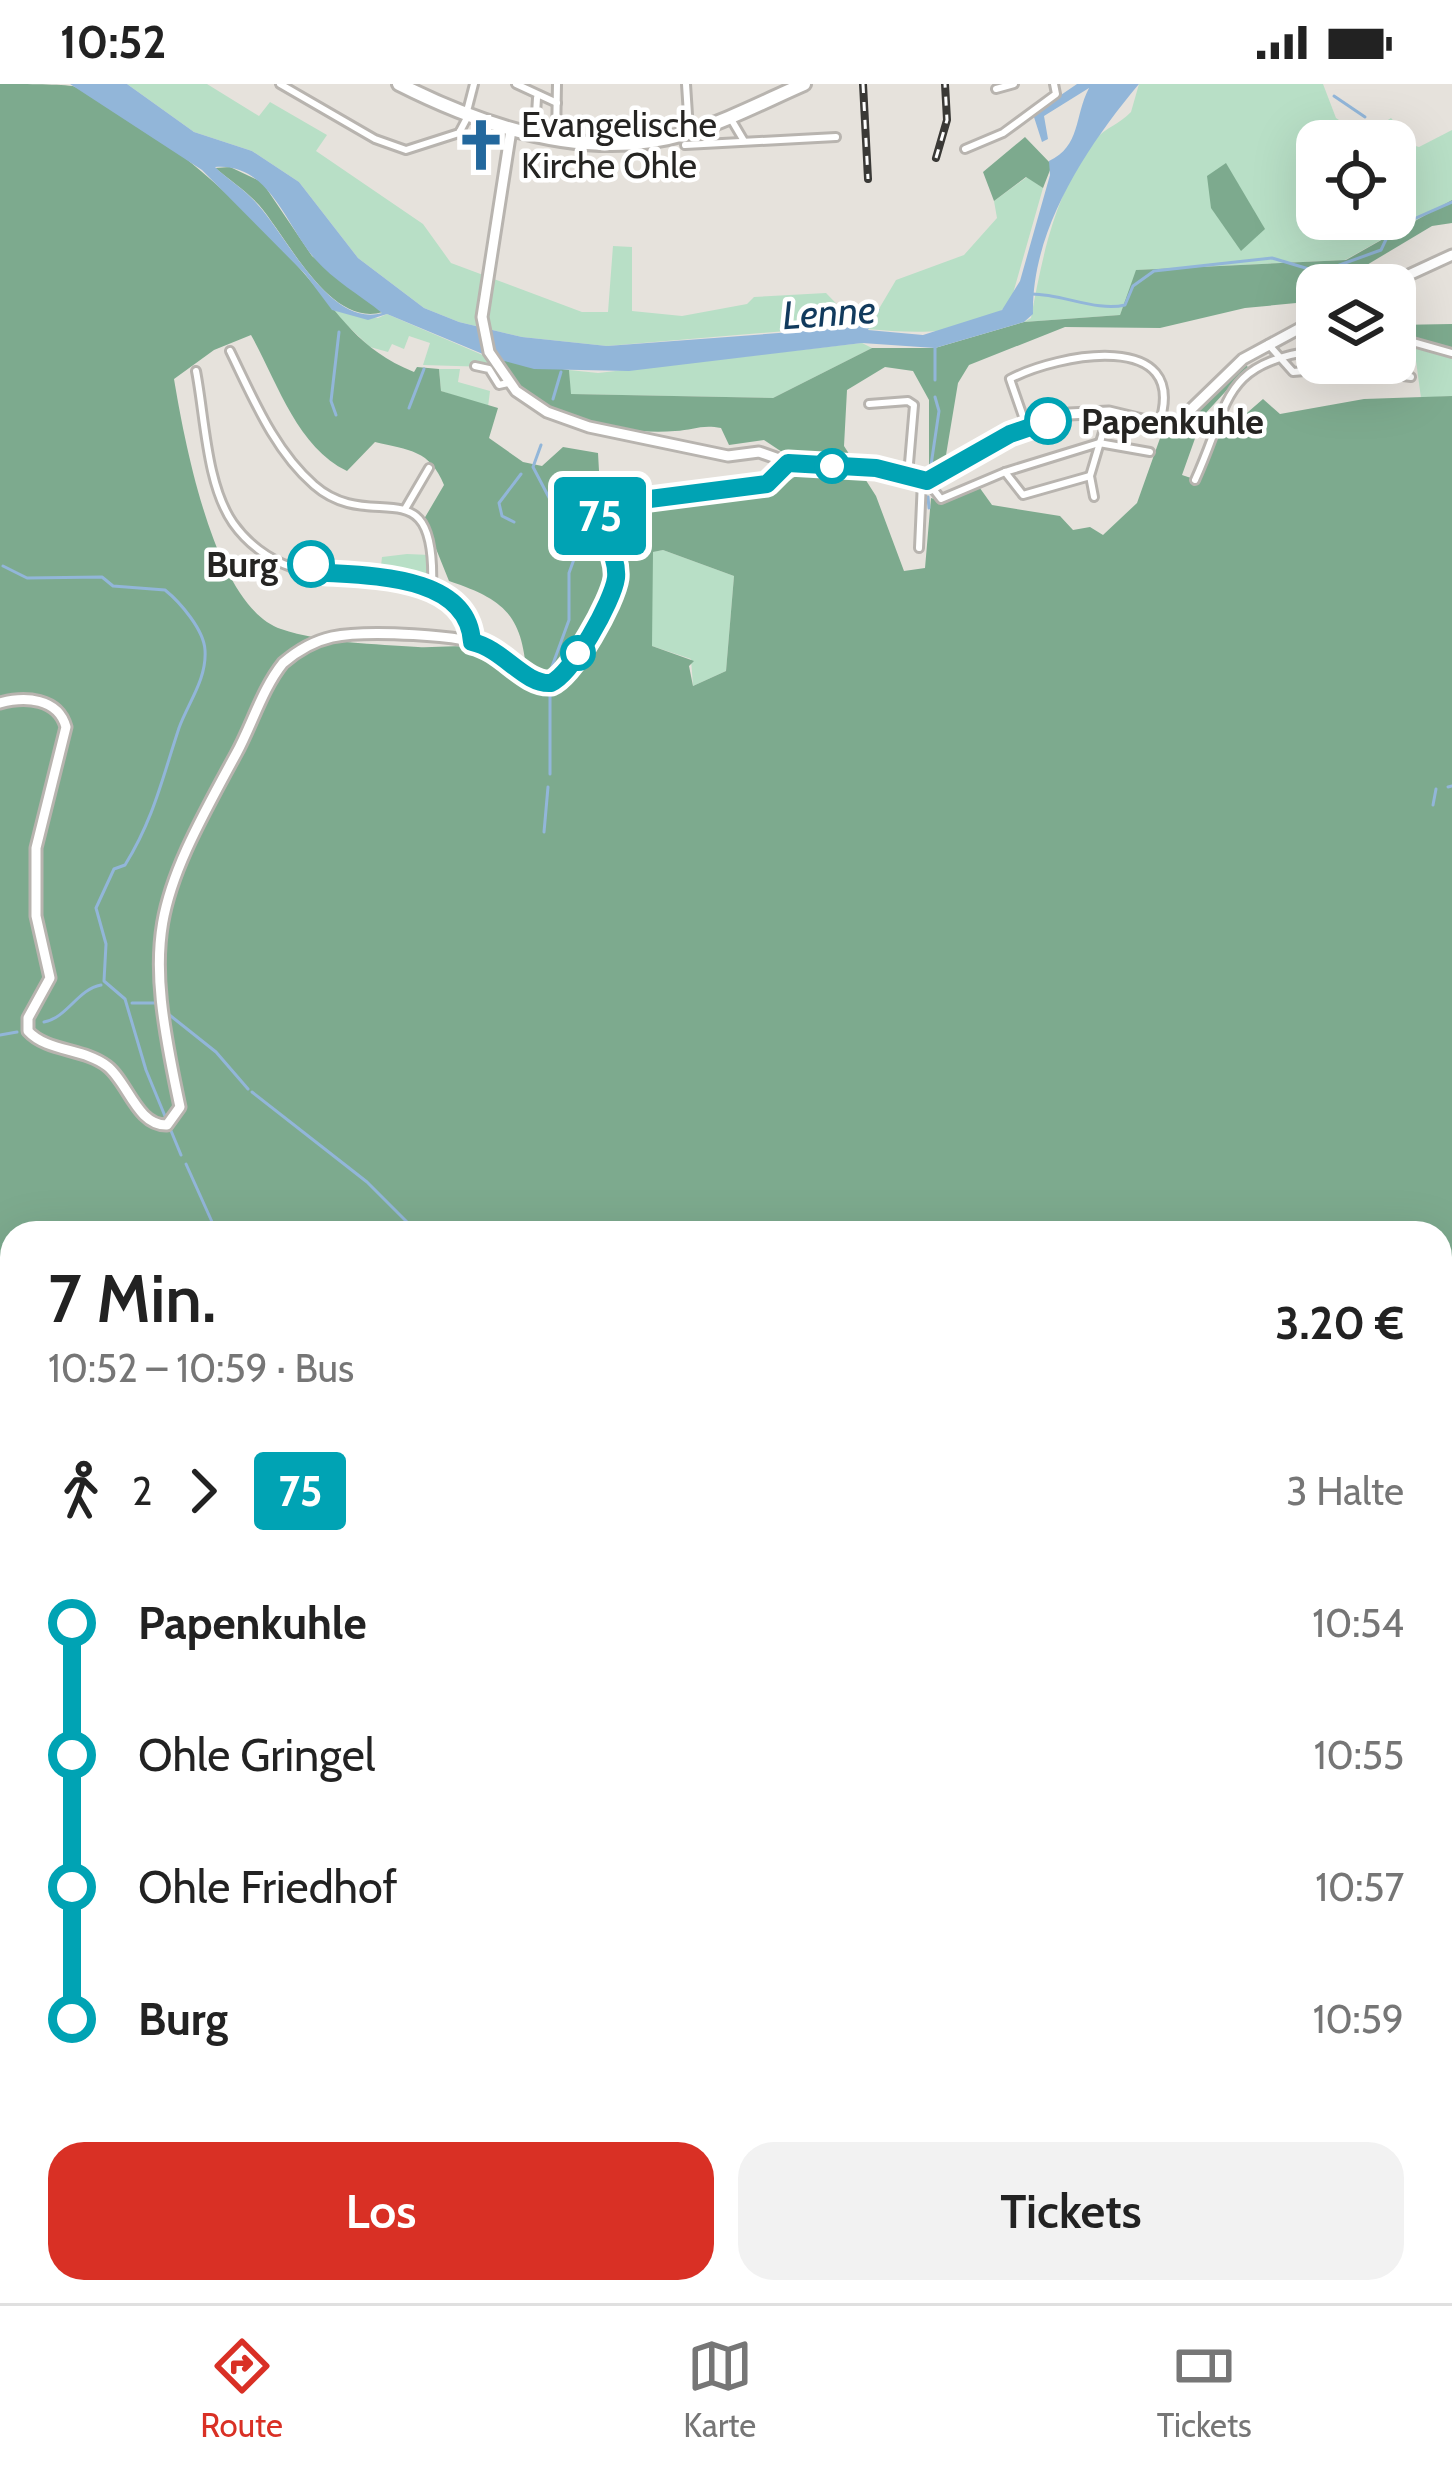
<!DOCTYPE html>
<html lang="de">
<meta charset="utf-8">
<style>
body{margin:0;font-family:Cabin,sans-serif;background:#f2f2f2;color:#222;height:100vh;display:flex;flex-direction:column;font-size:45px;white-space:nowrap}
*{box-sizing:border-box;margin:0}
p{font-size:39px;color:#767676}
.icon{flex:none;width:66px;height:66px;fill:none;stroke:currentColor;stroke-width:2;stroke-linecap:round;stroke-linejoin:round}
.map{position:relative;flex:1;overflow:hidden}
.sheet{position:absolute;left:0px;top:1137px;width:1452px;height:1083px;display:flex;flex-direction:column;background:#fff;border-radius:36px 36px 0 0;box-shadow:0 12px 48px #0002}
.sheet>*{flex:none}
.badge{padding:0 24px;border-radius:9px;font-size:42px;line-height:78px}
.controls{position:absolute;left:1296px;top:36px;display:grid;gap:24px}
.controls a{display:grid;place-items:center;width:120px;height:120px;border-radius:24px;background:#fff;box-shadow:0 12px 48px #0002;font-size:60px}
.map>.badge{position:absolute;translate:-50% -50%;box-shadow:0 0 0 6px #fff}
.legs{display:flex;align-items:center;gap:18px;height:132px;padding:0 48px;font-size:39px}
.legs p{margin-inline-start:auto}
.summary{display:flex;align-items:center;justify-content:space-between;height:204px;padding:0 48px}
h1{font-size:66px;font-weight:600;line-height:90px}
.action{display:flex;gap:24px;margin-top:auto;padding:24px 48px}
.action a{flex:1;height:138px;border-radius:36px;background:#d93025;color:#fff;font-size:48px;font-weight:600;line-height:138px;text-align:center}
.action a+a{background:#f2f2f2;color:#222}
ul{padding:0 48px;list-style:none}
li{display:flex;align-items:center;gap:42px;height:132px;font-size:45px}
li i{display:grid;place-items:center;width:18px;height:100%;margin:0 15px;background:currentColor}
li i::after{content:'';width:30px;height:30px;margin:-15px;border:9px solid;border-radius:50%;background:#fff}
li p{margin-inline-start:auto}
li:first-child i{background:linear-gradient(#0000 50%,currentColor 0)}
li:last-child i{background:linear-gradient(currentColor 50%,#0000 0)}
.status{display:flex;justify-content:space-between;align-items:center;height:84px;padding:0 60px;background:#fff;direction:ltr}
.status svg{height:33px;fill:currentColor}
.menu{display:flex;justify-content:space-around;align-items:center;height:168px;border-top:3px solid #e0e0e0;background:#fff;font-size:33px;color:#767676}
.menu a{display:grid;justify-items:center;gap:6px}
.menu .selected{color:#d93025}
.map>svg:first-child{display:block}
</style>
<div class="status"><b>10:52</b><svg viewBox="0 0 49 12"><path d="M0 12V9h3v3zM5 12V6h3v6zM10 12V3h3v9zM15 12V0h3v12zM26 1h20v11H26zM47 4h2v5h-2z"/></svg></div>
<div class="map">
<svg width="1452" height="2219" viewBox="0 0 1452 2219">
<rect width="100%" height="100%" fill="#e6e2dc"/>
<!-- green -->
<g fill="#b8dfc6" fill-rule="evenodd">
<path d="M127,0H207L259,32L270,18L327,51L316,67L423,140L451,179L582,228H608L613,162L632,163V227L682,232L747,220L754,213L826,209L857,241L607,262L522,253L459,238L424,224L358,174L299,98L252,67L194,48Z"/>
<path d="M1139,0H1323L1336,34L1363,52L1391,34L1402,46V58L1419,63L1452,46V116L1345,176L1137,186L1120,231L1024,238L1031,234C1042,174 1055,107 1095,56C1106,43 1120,40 1131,28ZM1317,57H1395V135H1317Z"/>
<path d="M1027,93L1043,104L1010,220C968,254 915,249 867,245L896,196L964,171L997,134L994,117Z"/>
<path d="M329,224L378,234L387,230L485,272L489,283L423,281L430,259L409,252L404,265L392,260L388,268L370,263Z"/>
<path d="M862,259L872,264L773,314L570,310L569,286L598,289Z"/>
<path d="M1414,262L1452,271V312L1421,314Z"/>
<path d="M439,285H460L458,298L490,307L488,323L441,307Z"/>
<path d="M663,466L734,492L726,587L693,602L691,575L652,562V468Z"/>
<path d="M407,470L430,471L425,500L408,485L381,482L382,473Z"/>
<path d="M12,1837V1997L0,2001V1839Z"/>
<path d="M2,2147L12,2152V2208H83L103,2219H0Z"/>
<path d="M1452,2178V2219H1367L1372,2208H1440V2183Z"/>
</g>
<!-- forest -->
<g fill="#7daa8e" fill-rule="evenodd">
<path d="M0,0C21,0 54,0 73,2C154,37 245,122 302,187C341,232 358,265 414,288L417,283L439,285L441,307L498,324L489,354L523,378L542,382L563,363L598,369L601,423L643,406L766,412L796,392L794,376L764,356L729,361L721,344C702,340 693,346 675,347C617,352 529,330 499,276L569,286L571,310L773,314L872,264H935L1024,238L1120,231L1136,186L1346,176L1452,116V139L1432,142L1350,191L1351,201H1317V217L1245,224L1160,244L1065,243L969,281L958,299L946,371L989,351L992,354L929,388V316L913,287L885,283L847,306L844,362L876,412L904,487L925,484L931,414L941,417L977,400L992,421L1060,432L1073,446L1090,443L1103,451L1137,419L1164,343L1172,342L1242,278L1248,283L1203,332L1182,391L1197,396L1217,355L1263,315L1280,330L1364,315L1452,312V2178L1440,2183V1149H12V1837L0,1839ZM251,251C277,297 296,362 347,387L375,358C409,366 430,366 444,401L424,435L449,497C509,517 523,534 527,597C511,589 492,568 473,564C456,560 436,564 418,563C376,560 322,559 281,545C215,523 185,360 174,295L214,266ZM663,466L734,492L726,587L693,602L689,582L694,577L652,562L653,468Z"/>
<path d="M1025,53L1052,81L1043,104L1026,93L994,117L983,88Z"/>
<path d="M1226,79L1265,145L1241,167L1211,124L1207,92Z"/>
<path d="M230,83L262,98L312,172L383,228C330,244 289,156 259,121C246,107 230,96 215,84Z"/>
<path d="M1452,240V267L1395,252V241Z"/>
<path d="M12,1997V2152L0,2151V2001Z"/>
<path d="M83,2208H1372L1373,2211L1367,2219H1312L1304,2210L1297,2219H103Z"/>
</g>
<!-- water -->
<path fill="#92b6d9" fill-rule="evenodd" d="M70,0H127L194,48L252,67L299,98L358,174L424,224L459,238L522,253L607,262L845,244L857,241L869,224L880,225L868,246L923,251L1002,226L1020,197L1050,91L1049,77C1081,62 1074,33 1089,4L1044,32L1048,55L1042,58L1033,30L1077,0H1139C1087,62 1031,146 1033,230L1024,238L935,264L862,259L629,287L534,285L490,273L387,230L368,236L332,226L305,190L202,86ZM215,83C269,78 286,142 315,175C333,196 360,211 382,229C330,244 288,154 258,121C246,106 228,96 215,83Z"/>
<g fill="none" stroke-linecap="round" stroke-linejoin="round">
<!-- stream -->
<g stroke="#92b6d9" stroke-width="3">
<path d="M1334,12L1365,33"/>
<path d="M1032,210C1062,210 1098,228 1125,221L1133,202L1154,187L1272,174L1319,188L1334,183L1381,166L1391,145L1452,118"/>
<path d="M935,296V262"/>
<path d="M553,315L561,288"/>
<path d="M409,324L424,285"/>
<path d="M336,331L331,317L339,248"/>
<path d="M541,361L533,383L577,467L569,489V536L550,588"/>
<path d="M930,388L939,327L935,313"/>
<path d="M928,413L929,424"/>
<path d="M514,438L502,432L499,419L521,390"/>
<path d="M3,482L27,494L102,493L113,502L165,506C180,518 204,546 205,566C207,595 188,619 179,644C162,695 154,734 125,781L114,785L96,824L106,860L104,897L125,915L146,986L181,1071"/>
<path d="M550,604V690"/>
<path d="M1448,703L1452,702"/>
<path d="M1433,721L1436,705"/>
<path d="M544,748L548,703"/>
<path d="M132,919H155"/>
<path d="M167,929L216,968L248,1005"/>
<path d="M44,938C67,934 78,905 101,901"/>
<path d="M0,951L17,948"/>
<path d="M252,1008L367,1098L418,1149"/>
<path d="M186,1080L217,1149"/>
<path d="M1440,1191L1452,1187"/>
<path d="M1440,1851L1452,1860"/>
<path d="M216,2208L224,2219"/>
<path d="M445,2208L451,2218"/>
<path d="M961,2208L965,2219"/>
<path d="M589,2219L597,2208"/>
<path d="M599,2219L605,2208"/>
</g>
<!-- minor casing -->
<g stroke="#b8b4af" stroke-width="12">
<g id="minor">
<path d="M280,0L375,55L406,66L459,49L468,32"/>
<path d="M516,0L557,19"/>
<path d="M686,0L689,46"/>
<path d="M996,5L1014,0"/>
<path d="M466,31L474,0"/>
<path d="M731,35L744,57"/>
<path d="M535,47L537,14"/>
<path d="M556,54L557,0"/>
<path d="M685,61L836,53"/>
<path d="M965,65L1003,49L1056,10L1054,0"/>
<path d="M1395,253L1452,269"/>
<path d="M1268,260L1293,288L1340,284L1411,293"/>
<path d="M230,267C253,314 274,366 314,401C373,453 437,377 432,505"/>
<path d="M475,282L489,285L499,301L508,299"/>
<path d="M196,287C205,333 206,400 233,439C247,459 268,475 291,483C341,498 468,480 472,558"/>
<path d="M869,320L908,317L914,321L908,391"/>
<path d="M1027,344L1010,295C1057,270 1191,244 1159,340"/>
<path d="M1005,388L1023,411L1090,392"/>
<path d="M1195,396C1231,317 1220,280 1317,266"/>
<path d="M927,397L941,415L1005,388L1099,359L1150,368"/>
<path d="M1094,413L1090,392L1109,328"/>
<path d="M405,425L429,384"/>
<path d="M919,464L922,397"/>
</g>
</g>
<!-- tertiary casing -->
<g stroke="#b8b4af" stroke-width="15">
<g id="tertiary">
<path d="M511,46L482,233L489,268L516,307L547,328L589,343L728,372L759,368L796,381L876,384L927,397L1010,350L1069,330L1109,328L1159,340L1178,338L1243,275L1317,235"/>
<path d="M1387,201L1452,171"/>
<path d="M0,619C25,612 58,614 66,643L36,764V832L50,894L28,934V947C47,968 84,964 107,982C128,998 137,1042 167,1041L180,1023C143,850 152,823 236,670C252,641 262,605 283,579C297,567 314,557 332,553C365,546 463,550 493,564C517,575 526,604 555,598C574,585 614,516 616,492C617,473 605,456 600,438L606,424L767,400L788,379"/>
</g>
</g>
<!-- primary casing -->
<g stroke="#b8b4af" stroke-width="18">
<path id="primary" d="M399,0C484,43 589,78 684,50C725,38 765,17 804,0"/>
</g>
<!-- minor -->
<use href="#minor" stroke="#fff" stroke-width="6"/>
<!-- tertiary -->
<use href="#tertiary" stroke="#fff" stroke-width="9"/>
<!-- primary -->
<use href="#primary" stroke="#fff" stroke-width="12"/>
<!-- rail casing -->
<g stroke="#3a3936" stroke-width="8">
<g id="rail">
<path d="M863,0L868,95"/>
<path d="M936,74L947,36L945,0"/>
</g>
</g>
<!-- rail -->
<use href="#rail" stroke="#fff" stroke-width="3" stroke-dasharray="9" stroke-linecap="butt"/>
</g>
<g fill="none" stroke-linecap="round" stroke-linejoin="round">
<!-- line-1 casing -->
<g stroke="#fff" stroke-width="27">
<path id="line-1" d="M311,480L314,488C362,492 468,488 472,558C504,565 524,601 551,599C572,590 613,517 616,494C618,474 605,456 599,438L611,420L767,400L788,379L876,384L927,397L1010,350L1048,337"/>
</g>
<!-- line-1 -->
<use href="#line-1" stroke="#00a3b4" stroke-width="18"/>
</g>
<!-- icons -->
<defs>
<g id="church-bare" transform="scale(4.14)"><path d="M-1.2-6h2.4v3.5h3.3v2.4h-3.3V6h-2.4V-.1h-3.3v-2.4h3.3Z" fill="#23689d" stroke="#fff" stroke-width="2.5" paint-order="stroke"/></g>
</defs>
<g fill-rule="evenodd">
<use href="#church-bare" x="481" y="61"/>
</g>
<!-- markers -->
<g fill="#fff" stroke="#00a3b4" stroke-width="6">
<circle cx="1048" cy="337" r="21"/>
<circle cx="832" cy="382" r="15"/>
<circle cx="311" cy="480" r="21"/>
<circle cx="578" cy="569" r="15"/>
</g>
<g text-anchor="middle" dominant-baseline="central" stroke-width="9" stroke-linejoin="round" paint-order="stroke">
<!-- poi labels -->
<g font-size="36" fill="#252422" stroke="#fff" text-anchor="start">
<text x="521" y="40">Evangelische<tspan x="521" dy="41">Kirche Ohle</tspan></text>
</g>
<!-- stop labels -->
<g font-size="36" font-weight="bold" fill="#252422" stroke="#fff" text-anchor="start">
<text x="1081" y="337">Papenkuhle</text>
<text x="278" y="480" text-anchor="end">Burg</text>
</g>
<!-- water labels -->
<g font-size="39" font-style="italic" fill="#113a5d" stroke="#fff">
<text transform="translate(829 228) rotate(-4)">Lenne</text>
</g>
</g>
</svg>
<div class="controls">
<a><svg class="icon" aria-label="locate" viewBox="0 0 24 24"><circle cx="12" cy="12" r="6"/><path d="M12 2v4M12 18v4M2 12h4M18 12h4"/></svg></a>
<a><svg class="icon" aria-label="layers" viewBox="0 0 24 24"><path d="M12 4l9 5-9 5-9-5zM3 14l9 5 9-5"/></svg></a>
</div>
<b class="badge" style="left:600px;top:432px;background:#00a3b4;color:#fff">75</b>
<section class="sheet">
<div class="summary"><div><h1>7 Min.</h1><p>10:52 – 10:59 · Bus</p></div><b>3.20 €</b></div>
<div class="legs"><svg class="icon" aria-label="walk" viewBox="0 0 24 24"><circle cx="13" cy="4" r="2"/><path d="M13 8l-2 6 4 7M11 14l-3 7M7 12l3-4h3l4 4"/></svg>2<svg class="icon" aria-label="forward" viewBox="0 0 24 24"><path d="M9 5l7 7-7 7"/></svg><b class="badge" style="background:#00a3b4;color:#fff">75</b><p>3 Halte</p></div>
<ul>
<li><i style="color:#00a3b4"></i><b>Papenkuhle</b><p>10:54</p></li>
<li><i style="color:#00a3b4"></i><span>Ohle Gringel</span><p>10:55</p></li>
<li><i style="color:#00a3b4"></i><span>Ohle Friedhof</span><p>10:57</p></li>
<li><i style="color:#00a3b4"></i><b>Burg</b><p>10:59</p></li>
</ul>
<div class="action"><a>Los</a><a>Tickets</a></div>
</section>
</div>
<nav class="menu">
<a class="selected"><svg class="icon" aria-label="directions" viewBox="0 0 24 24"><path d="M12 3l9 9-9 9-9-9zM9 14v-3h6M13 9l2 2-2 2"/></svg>Route</a>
<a><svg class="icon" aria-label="map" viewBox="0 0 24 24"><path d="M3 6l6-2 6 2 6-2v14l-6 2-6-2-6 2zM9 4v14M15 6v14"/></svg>Karte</a>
<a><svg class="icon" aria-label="tickets" viewBox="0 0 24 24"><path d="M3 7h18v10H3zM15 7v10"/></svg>Tickets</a>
</nav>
